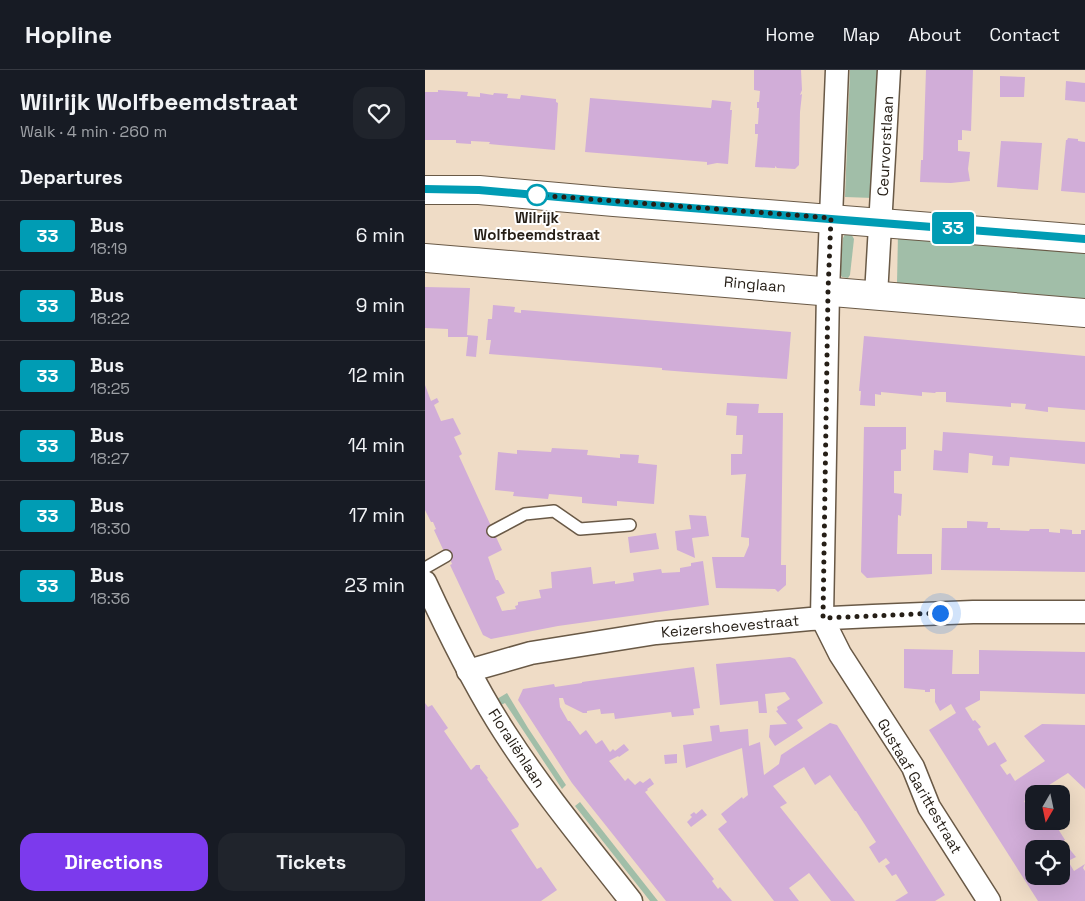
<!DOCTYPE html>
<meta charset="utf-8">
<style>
body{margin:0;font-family:"Space Grotesk",sans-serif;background:#20242c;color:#f1f3f6;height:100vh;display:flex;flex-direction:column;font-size:19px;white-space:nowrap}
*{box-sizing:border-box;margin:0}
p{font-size:16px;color:#9ea1a6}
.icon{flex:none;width:28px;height:28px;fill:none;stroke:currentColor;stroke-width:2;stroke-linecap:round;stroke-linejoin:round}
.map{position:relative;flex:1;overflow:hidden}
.sheet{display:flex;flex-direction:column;background:#171b24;width:425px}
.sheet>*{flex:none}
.badge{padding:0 10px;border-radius:4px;font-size:18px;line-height:32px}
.needle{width:32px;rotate:189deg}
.controls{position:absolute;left:600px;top:715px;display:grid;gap:10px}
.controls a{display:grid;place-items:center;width:45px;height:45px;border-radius:10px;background:#171b24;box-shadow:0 5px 20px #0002;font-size:25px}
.you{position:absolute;width:25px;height:25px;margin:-12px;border:4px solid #fff;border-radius:50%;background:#1a73e8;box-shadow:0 0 0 8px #1a73e833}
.map>.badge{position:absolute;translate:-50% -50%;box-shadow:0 0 0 2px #fff}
h2{padding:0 20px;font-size:19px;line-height:45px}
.round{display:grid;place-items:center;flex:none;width:52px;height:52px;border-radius:15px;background:#20242c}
.overview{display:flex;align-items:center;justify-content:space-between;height:85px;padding:0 20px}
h1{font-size:24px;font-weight:600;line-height:38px}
.button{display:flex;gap:10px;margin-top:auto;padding:10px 20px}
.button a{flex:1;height:58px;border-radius:15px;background:#7c3aed;color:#fff;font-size:20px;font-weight:600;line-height:58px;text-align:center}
.button a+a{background:#20242c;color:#f1f3f6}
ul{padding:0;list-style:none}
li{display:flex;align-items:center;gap:15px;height:70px;padding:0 20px;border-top:1px solid #363941}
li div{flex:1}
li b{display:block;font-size:19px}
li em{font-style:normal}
li .badge{min-width:55px;font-weight:700;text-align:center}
header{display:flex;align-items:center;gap:30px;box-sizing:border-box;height:70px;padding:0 25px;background:#171b24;border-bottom:1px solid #363941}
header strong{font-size:24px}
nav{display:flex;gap:28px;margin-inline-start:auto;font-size:18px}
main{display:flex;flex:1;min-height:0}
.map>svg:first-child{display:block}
</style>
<header>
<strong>Hopline</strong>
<nav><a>Home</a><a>Map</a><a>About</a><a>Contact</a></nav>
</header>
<main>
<section class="sheet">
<div class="overview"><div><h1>Wilrijk Wolfbeemdstraat</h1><p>Walk · 4 min · 260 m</p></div><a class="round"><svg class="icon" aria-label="heart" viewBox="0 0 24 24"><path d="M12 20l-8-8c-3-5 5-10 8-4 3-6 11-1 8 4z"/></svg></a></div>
<h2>Departures</h2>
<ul>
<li><span class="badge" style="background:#009cb4;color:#fff">33</span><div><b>Bus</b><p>18:19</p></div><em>6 min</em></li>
<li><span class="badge" style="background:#009cb4;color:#fff">33</span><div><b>Bus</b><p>18:22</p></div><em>9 min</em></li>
<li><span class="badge" style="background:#009cb4;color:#fff">33</span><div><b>Bus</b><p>18:25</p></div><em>12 min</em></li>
<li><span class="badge" style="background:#009cb4;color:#fff">33</span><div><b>Bus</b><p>18:27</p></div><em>14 min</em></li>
<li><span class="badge" style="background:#009cb4;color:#fff">33</span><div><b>Bus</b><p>18:30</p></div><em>17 min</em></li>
<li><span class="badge" style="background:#009cb4;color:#fff">33</span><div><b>Bus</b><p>18:36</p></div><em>23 min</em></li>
</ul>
<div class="button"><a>Directions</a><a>Tickets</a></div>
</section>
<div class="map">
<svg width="660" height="831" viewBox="0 0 660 831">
<rect width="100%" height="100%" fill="#efdcc6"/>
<!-- green -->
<g fill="#a1bea8">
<path d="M425,0H454L448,128L420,127Z"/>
<path d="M421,162H425L429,169L425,205L423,208L417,207L415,204L418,168Z"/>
<path d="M473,163L660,179V231L472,214Z"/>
<path d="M82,623L103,658L141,715L137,719L80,633L76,635L72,629Z"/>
<path d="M155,732L233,831H225L150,736Z"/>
</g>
<!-- building -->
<g fill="#d1add8" fill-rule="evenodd">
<path d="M329,0H376L377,20L375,25L377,24L375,42L374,95L370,99L352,98L350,96V98L330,97L333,64H330V54H333L334,38H332V32H334L335,21L329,20Z"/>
<path d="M501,0H548L546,61L537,60V70H533V81L545,82L543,99L545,111L526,113L495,112L496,90H498Z"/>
<path d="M575,6L600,7L599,27H575Z"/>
<path d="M641,11L660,13V32L640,30Z"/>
<path d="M13,20L43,22L42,26L55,27V23L68,25L69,23L83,24L82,28L95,29L96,25L131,29V32L133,33L130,80L64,74L65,72L46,71V74L31,73V70H0V22H13Z"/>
<path d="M165,28L286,38L287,30L306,32L305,40H307L303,94L292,93L282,95V92L160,82Z"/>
<path d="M643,68L653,69V71L660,72V123L636,121L641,70H642Z"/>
<path d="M576,71L617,73L613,120L572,117Z"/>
<path d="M0,217L45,218L42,265L53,266L51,287L41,286L43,267H23V259L0,258Z"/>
<path d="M68,235L90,237L89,242L96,243V240H98L366,262L362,309L262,302L237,300V298L64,284L66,270H61L63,249H67Z"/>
<path d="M439,266L660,286V340L623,337V342L600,339L601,334L586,333V337L521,332V322H511L510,323L497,322V326L456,322V325L450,324V336L435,335L436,321H434Z"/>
<path d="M0,315L6,331L12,328L14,332L9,335L16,351L28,348L36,364L29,367L37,384L34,386L77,480L63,487L71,510H73L80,523L71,527L77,541L91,539L90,536L93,535V532L116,528L114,520L127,518L126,502L166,497L168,514L190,511V514L209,511L208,503L236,499L237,503L255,502V498L266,496V493L278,491L284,535L133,556L66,569L58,565L25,495L27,494L25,489L23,490L9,460L11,459L8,452H6L0,440Z"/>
<path d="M302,333L334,334L333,343H358L356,495H361V515L353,522L350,519L291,518L287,487H319L324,475V468L316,467L321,404L306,405V384H317L318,365H311L312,346L301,345Z"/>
<path d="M439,357H481V379L476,380V401H469V423L477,424L476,446L473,445L472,484H507V504L442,508L436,502Z"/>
<path d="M518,362L660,372V394L585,387L584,396L567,395L568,386L544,383L543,403L508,400L509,380L517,381Z"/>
<path d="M127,378L163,380L162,385L195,388V384L214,385L213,393L232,395L229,434L192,431V436L157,433V427L124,424L123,429L88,426L89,422L70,420L73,382L92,384V380L126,382Z"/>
<path d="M264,445L281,446L284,466L267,468L270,488L252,480L250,461L266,459Z"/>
<path d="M542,451L563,452L562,458H575V460L604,461L605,459H624V462L635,463V459L647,460V464H656V460H660V502L516,500L517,458H542Z"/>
<path d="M231,463L234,479L205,483L203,467Z"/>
<path d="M479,579L528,580L527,604H554V580L660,582V624L555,621V630L540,638L548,651L550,650L556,657L553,659L563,676L570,672L582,691L575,695L582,705L585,703L590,711L620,691L599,666L617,654L660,655V719L643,703L599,731L605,742L609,740V751H617L623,759L630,754L640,770L638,771L651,787L643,791L649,801L660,794L658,798L660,801V831H613L504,660L531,643L526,634L515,641L510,632V619H505V622H500V620L479,618ZM609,779H636V806H609Z"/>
<path d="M365,587L370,589L398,633L372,650L378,658L350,676L344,667L345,655L362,654L351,641L353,640L352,637L365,629L360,622L340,624L342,643H334L333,631L295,635L291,594Z"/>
<path d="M269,597L275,638L268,639L269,645L247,647L246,642L190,649L189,643L176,644L175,639L162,641V643H158L140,634L138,628H134L135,637L143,651H145L155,665L161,660L171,674L177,670L185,682L188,679L190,681L199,674L204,680L194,687L193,686L184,691L200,711L203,708L210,715L215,711L218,713L225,708L229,714L222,719L223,720L220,722L289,809L287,811L293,819L295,817L307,831H241L147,713L93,630L98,619L129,614L130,617L157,613V612Z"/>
<path d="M0,633L3,637L7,635L23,658L19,661L46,700L51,695H55V698L63,708L62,709L94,754L93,757L86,760L112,799L116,797L132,820L116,831H0Z"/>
<path d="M405,653L412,655L520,825L510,831H470L483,823L471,804L467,806L460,796L465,793L461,788L454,793L444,777L451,772L431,741H430L405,705L390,715L379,697L348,716L362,733L355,737L430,831H406L384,803L364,818L374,831H349L293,759L302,752L296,744L317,727L318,729L323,725L317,678L261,698L258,675L287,671L285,656L294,655L295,662L323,659L324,676L335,672L339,705L354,694L356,685Z"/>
<path d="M252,684V693L240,694L239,685Z"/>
<path d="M277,739L282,745L266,757L262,752L267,747L265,745L269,742L271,744Z"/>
</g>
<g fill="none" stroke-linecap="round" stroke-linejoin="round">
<!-- lane casing -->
<g stroke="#695946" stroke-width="14">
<g id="lane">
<path d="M68,461L100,444L129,441L155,459L205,455"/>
<path d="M0,498L21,486"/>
</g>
</g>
<!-- street casing -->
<g stroke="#695946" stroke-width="25">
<g id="street">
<path d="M412,0L403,221L397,548L415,584L488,697L504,737L564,831"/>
<path d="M451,225L464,0"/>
<path d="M0,512C24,564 49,615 80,663C118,722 163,776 206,831"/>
<path d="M43,601L106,583L231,563L385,549L448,546L548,542H660"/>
</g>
</g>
<!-- secondary casing -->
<g stroke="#695946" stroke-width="30">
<g id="secondary">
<path d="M0,120H54L189,132L660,169"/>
<path d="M0,188L660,243"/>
</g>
</g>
<!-- lane -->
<use href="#lane" stroke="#fff" stroke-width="11"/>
<!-- street -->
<use href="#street" stroke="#fff" stroke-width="22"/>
<!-- secondary -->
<use href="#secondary" stroke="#fff" stroke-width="28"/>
</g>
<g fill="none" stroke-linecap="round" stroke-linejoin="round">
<!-- line casing -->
<g stroke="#fff" stroke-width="11">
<path id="line" d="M0,119L54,120L189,132L660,169"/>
</g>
<!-- line -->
<use href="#line" stroke="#009cb4" stroke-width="8"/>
<!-- walk -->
<path stroke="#251e16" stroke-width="5" stroke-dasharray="0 9" d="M112,125L406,148L403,221L398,548L515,543"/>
</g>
<!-- markers -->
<circle fill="#fff" stroke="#009cb4" stroke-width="2.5" cx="112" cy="125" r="10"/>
<g text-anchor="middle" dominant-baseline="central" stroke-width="4" stroke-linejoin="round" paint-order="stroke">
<!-- street labels -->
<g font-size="15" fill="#251e16" stroke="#fff">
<text transform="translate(460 76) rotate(-87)">Ceurvorstlaan</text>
<text transform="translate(330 214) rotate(5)">Ringlaan</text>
<text transform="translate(305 556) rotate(-5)">Keizershoevestraat</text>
<text transform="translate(92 678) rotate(57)">Floraliënlaan</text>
<text transform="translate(495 716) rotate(60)">Gustaaf Garittestraat</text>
</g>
<!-- stop labels -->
<g font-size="15" font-weight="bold" fill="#251e16" stroke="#fff">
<text x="112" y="147">Wilrijk<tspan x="112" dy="17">Wolfbeemdstraat</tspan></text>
</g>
</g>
</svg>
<div class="controls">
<a><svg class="needle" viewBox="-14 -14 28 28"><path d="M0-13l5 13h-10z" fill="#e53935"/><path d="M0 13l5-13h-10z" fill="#9ea1a6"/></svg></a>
<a><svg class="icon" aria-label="locate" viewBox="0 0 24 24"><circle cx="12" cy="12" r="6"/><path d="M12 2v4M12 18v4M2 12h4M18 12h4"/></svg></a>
</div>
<div class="you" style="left:515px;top:543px"></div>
<b class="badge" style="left:528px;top:158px;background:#009cb4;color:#fff">33</b>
</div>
</main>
